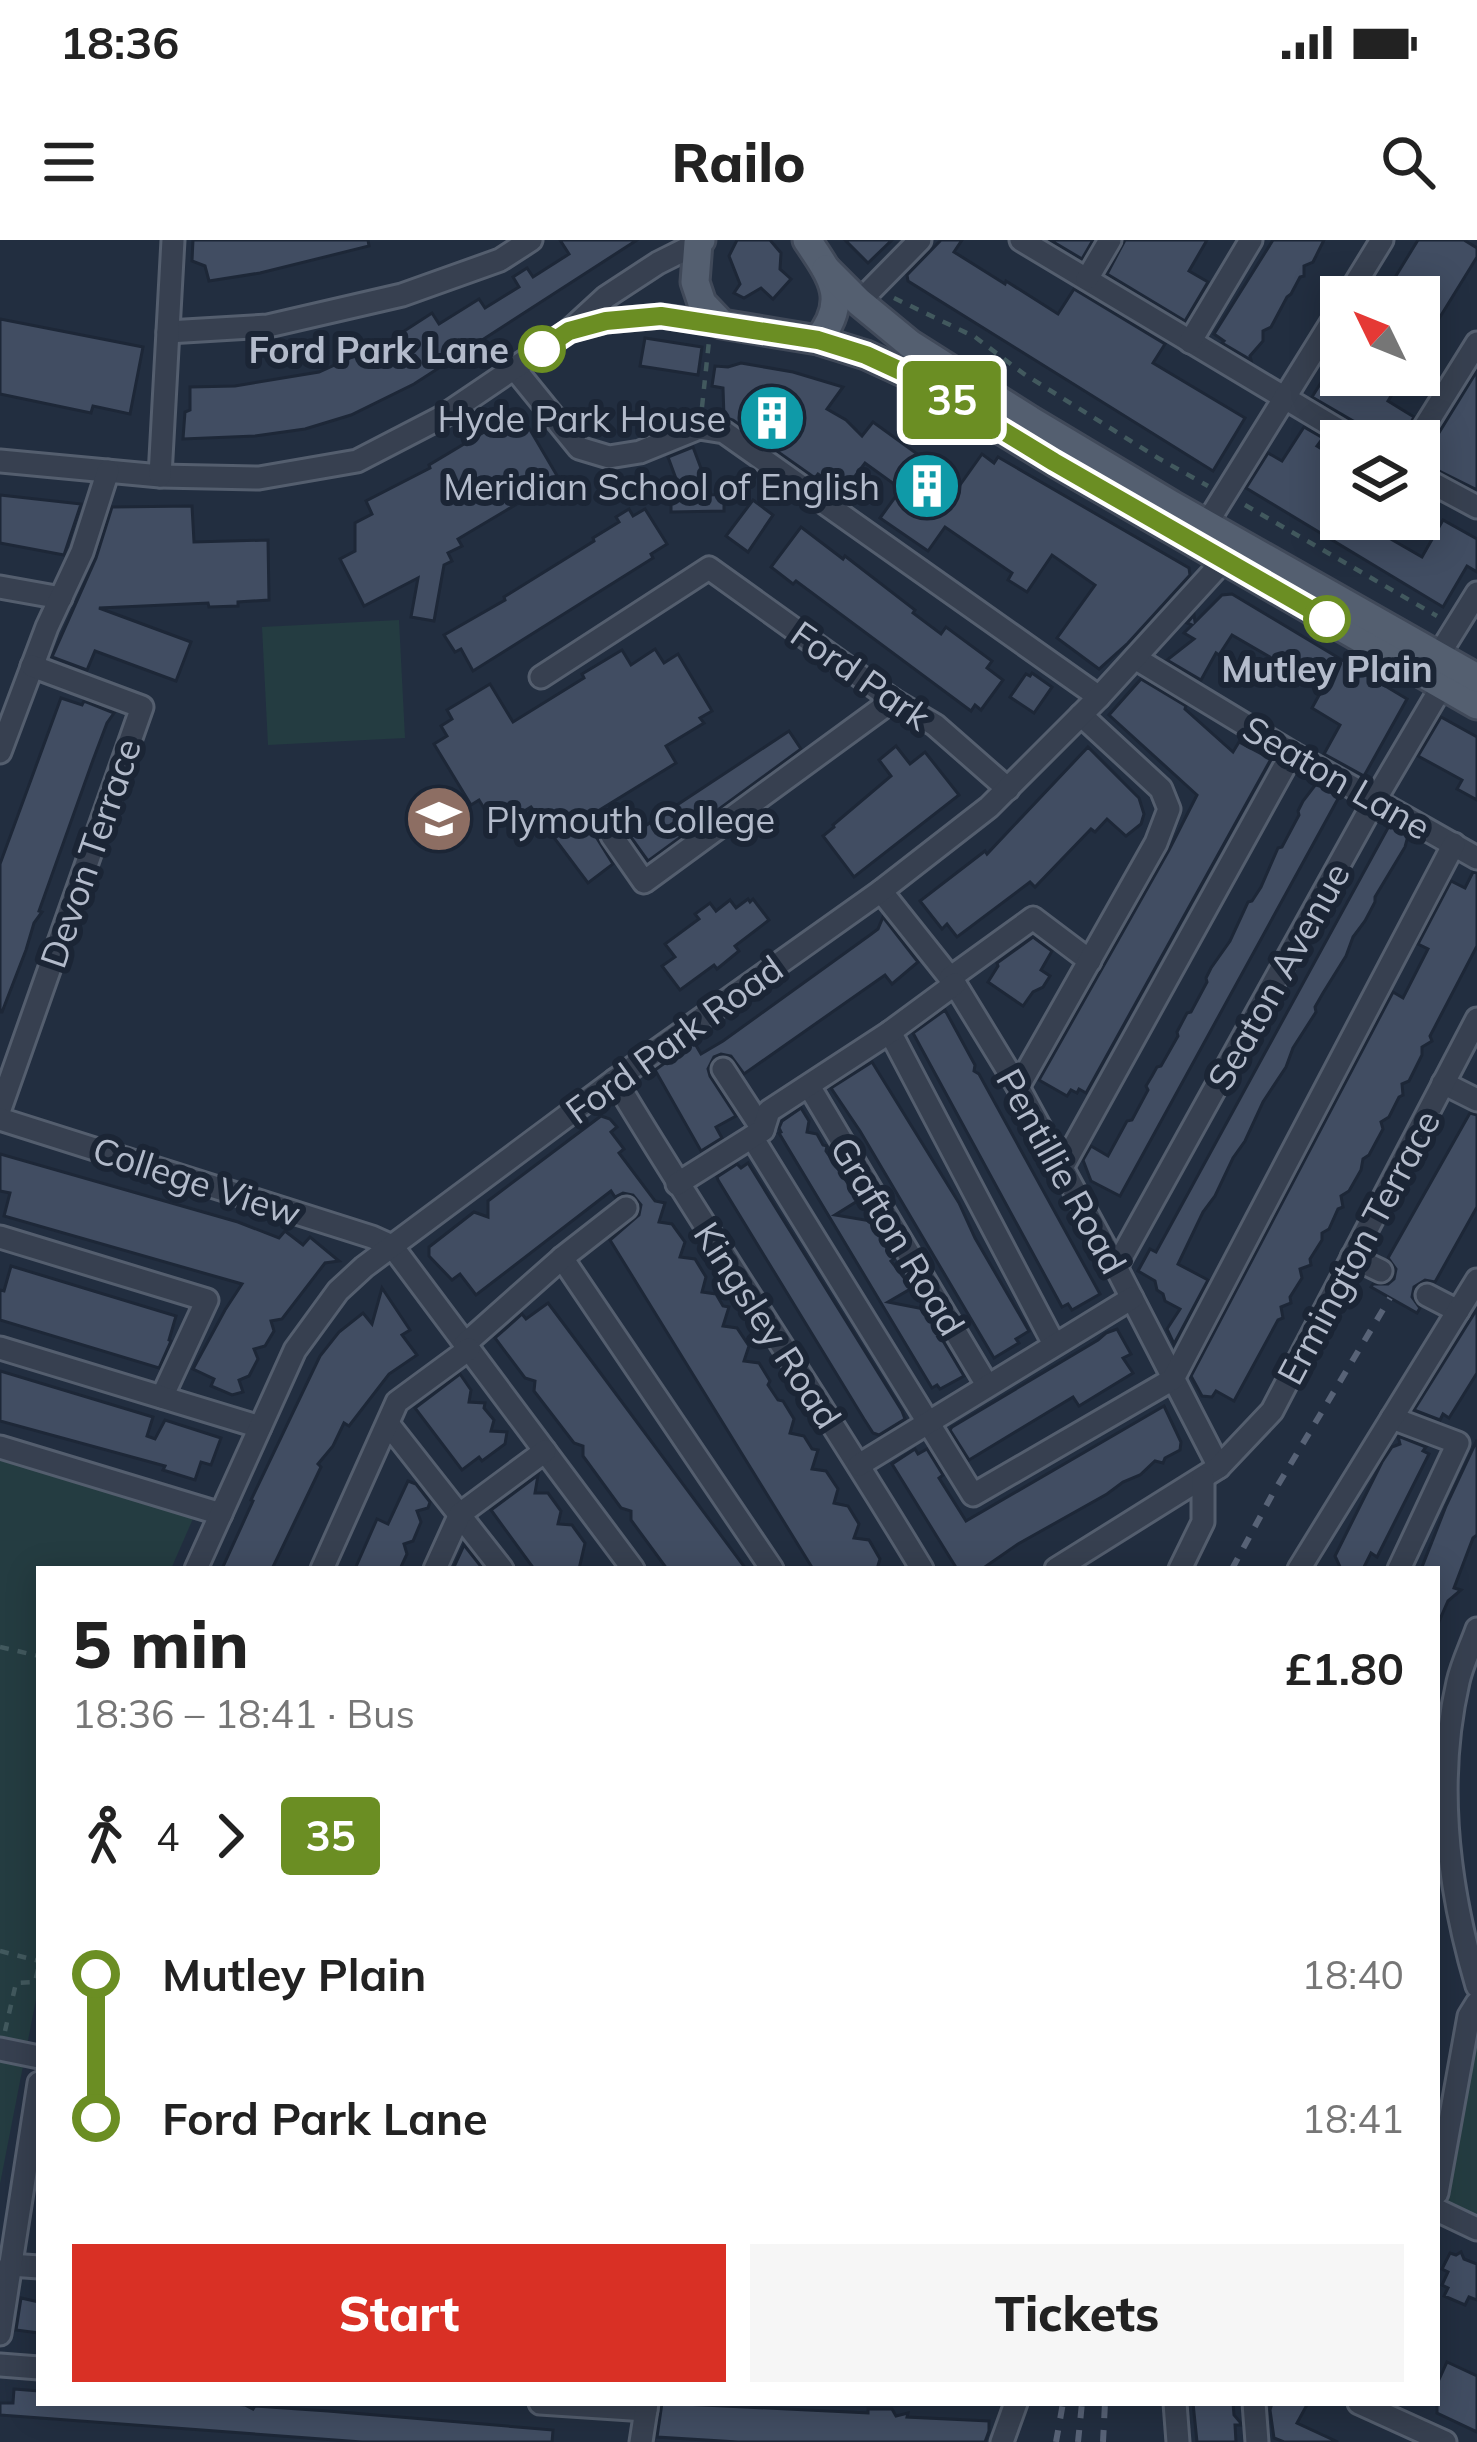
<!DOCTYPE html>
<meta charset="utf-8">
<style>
body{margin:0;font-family:Mulish,sans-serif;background:#f6f6f6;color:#222;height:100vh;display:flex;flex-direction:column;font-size:45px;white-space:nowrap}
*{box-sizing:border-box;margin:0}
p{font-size:39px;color:#767676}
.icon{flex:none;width:66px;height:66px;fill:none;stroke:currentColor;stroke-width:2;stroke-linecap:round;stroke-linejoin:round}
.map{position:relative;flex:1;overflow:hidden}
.panel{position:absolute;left:36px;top:1326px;width:1404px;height:840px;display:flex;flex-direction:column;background:#fff;border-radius:0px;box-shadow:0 6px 30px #0003}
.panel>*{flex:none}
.badge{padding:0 24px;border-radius:9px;font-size:42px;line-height:78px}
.needle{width:78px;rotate:313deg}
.tools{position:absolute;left:1320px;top:36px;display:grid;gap:24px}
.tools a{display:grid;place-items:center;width:120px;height:120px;border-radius:0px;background:#fff;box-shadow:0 6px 30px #0003;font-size:60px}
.map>.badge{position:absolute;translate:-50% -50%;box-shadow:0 0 0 6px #fff}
.legs{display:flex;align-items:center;gap:18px;height:132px;padding:0 36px;font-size:39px}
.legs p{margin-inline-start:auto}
.overview{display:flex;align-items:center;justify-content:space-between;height:204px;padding:0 36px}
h1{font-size:66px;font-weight:800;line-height:90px}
.cta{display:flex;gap:24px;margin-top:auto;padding:24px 36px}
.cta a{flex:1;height:138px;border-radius:0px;background:#d93025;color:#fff;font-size:48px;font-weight:800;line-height:138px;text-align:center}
.cta a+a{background:#f6f6f6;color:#222}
ul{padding:0 36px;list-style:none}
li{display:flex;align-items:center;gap:42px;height:144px;font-size:45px}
li i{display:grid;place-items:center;width:18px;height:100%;margin:0 15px;background:currentColor}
li i::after{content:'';width:30px;height:30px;margin:-15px;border:9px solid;border-radius:50%;background:#fff}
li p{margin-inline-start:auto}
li:first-child i{background:linear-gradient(#0000 50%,currentColor 0)}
li:last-child i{background:linear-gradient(currentColor 50%,#0000 0)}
.status{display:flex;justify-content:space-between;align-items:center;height:84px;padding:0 60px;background:#fff;direction:ltr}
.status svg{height:33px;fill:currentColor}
header{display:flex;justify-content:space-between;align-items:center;height:156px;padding:0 36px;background:#fff;font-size:54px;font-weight:800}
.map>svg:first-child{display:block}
</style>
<div class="status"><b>18:36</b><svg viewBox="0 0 49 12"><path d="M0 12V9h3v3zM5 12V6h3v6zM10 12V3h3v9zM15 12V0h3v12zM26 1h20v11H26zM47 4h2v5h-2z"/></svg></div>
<header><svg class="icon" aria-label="menu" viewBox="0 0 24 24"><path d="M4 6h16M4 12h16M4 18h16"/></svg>Railo<svg class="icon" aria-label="search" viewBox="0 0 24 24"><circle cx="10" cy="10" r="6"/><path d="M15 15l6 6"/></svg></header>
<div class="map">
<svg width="1477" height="2202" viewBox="0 0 1477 2202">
<rect width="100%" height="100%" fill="#222e40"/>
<!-- green -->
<g fill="#243c41">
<path d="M399,380L405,498L268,505L262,387Z"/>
<path d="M0,1217L195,1274L171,1329H39V1744L0,1944Z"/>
<path d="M1477,1799V1989L1437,1970L1464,1810Z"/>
</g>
<!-- building -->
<g fill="#414d62" stroke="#1d2737" stroke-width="3">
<path d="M193,0H368L369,6L260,33L209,41L205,26L192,21Z"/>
<path d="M560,0H637L414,144L351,175L305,189L255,196L183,199L185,172L190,170V147L235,146L319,132L392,99L432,73L439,84L479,59L485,68L519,47L513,37L527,28L533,37L569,14Z"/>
<path d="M737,0H770L781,13L780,29L791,39L773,59L761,48L744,58L734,53L740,44L729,16Z"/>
<path d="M845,0H892L868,23Z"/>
<path d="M941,0H962L954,12L1005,44L1006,41L1058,74L1074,49L1165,104L1153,123L1245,178L1213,231L908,41L907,35Z"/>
<path d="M1050,0H1093L1082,19Z"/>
<path d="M1125,0H1207L1189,31L1208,42L1185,81L1107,34Z"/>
<path d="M1273,0H1324L1313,22L1304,26V36L1300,37L1291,54L1287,57L1271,87L1263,91V101L1250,116L1251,120L1222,103L1224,101L1214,94Z"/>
<path d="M1418,0H1464L1477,8V17L1419,111V57H1383Z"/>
<path d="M0,79L143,107L130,174L93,166L91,173L0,154Z"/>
<path d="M645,98L702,107L698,135L640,126Z"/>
<path d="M741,123L793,132L843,147L827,169L846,180L862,196L873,182L960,245L982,214L994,223L998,217L1189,328L1190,335L1128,403L1099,429L1057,398L1095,345L1052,315L1027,352L1008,340L1012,333L945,287L928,311L880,278L901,249L865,223L843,252L818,234L815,238L733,180L724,177L723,148L712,146L715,126L728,127Z"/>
<path d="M1329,130H1335L1341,135H1404L1388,161L1414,177L1401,201H1376L1365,188L1312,157Z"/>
<path d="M1477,131V250L1419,221V215L1429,209Z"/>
<path d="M519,171L559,239L458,299L462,306L448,313L452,321L444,325L434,381L411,377L418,338L364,366L340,319L355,311V283L372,274L366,261L430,228L429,225Z"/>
<path d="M1304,187L1323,198L1317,206L1335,217L1324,235L1341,246V279H1356L1422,317L1443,280L1477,299V332L1467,326L1443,367L1246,248L1268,213L1282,221Z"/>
<path d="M693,207L711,255L724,254V271L671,272V255H682L668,217Z"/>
<path d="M0,255L81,264L64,315L0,303Z"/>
<path d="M753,260L773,275L748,312L726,296Z"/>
<path d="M192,266L194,302L268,300L269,360L238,362V366L209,367L208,363L99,368L191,402L176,441L95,411L87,430L52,417L96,318L112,267Z"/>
<path d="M629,269L633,276L645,269L667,304L651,314L653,318L473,431L461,409L455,412L444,395L505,360L504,357L594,301L593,298L619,282L616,277Z"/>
<path d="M801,287L843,319L845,316L915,370L913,373L941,394L946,387L992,421L987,428L1003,440L981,470L975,465L971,471L796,341L793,344L771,327Z"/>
<path d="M1232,354L1407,459L1364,536L1324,514L1340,485L1312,468L1323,448L1232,395L1219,415L1216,413L1201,440L1167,420L1194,399L1184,393L1192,385L1187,383L1194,375L1195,382L1222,355Z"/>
<path d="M655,409L664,423L678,414L712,471L700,478L704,483L666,506L676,523L585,579L613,624L588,643L531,567L509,580L500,565L487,573L479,560L471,565L434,504L447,496L441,486L452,479L447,470L490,444L513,482L584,438L582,434L622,410L631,425Z"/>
<path d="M1032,433L1052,447L1034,473L1010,457L1026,434L1030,436Z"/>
<path d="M1141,439L1186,466L1185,469L1233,512L1239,502L1271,519L1086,853L1079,849L1077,853L1071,850L1067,856L1039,840L1169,610L1197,555L1109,475Z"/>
<path d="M61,458L82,465L84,461L114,473L107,483L93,520L39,671L42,672L34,683L26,710L2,772H0V624Z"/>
<path d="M1441,477L1477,497V560L1457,549L1462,540L1418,516Z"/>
<path d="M789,491L801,509L648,621L630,596Z"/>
<path d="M896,506L910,524L925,512L959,555L854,637L823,596L834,587L833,585L891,536L879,520Z"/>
<path d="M1088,507L1139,558L1144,574L1141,584L1126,596L1107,579L1095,592L1091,589L1035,647L1030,642L957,697L947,684L942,689L920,661L985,611L987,614Z"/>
<path d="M1316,544L1339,557L1120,956L1091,941L1083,920L1091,906L1108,916L1127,881L1132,880L1148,850L1146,846L1152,836L1157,827L1161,826L1178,796L1177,792L1187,773L1191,772L1207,742L1206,738L1211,728L1230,701L1248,662L1252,661L1261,647L1278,608L1282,607L1299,575L1298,571L1303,561Z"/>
<path d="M1389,586L1408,596L1405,607L1375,657V662L1365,681L1353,697L1346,716L1323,753L1315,767L1316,772L1293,808L1286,827L1263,862L1245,901L1233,918L1215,956L1203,972L1178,1024L1208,1040L1174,1104L1167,1089L1180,1069L1165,1061L1163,1054L1157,1050L1155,1041L1138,1031L1150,1009L1156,1012Z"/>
<path d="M1473,632L1477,633V706L1430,796L1432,801L1422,807V815L1409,841L1402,844L1403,855L1399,857L1389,877L1381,882L1383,889L1369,915L1363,919L1361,930L1349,951L1341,956L1343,967L1338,969L1329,989L1322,993V1000L1310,1019L1311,1025L1300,1029L1302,1038L1290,1057L1291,1063L1281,1067L1283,1078L1278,1080L1234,1161L1216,1151L1212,1157L1202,1156L1191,1136L1393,752L1403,758L1428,709L1418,704L1451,641L1465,648Z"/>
<path d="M748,659L750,662L753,659L769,680L735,706L739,711L717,729L714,725L680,750L662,726L675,717L665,704L699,679L695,674L710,663L716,671L730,660L736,668Z"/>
<path d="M883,677L918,722L892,744L885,735L744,834L731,816L721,814L714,817L708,829L710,836L736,876L716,887L722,898L701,911L655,830L694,802L701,814L723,801L870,695L878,689Z"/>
<path d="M1033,697L1052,711L1041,730L1050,736L1043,747L1033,752L1023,766L988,742L998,726L997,723Z"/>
<path d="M945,770L975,825L974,831L979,834L1100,1054L1072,1070L1068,1064L1062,1067L913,793Z"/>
<path d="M872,822L959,963L975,998L1029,1091L1016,1099L1019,1103L994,1118L860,891L831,848Z"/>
<path d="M801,868L809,881L807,892L817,894L823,905L827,906L826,911L859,960L835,975L871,981L894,1019L891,1021L912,1048L888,1062L924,1069L964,1136L940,1149L937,1145L932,1148L779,893L781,892L779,888L782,881Z"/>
<path d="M1470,873L1477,875V967L1435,1042L1425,1040L1414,1047L1412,1057L1420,1068L1417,1073L1371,1047L1373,1044H1388L1394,1039L1396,1029L1388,1018Z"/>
<path d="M601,876L610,879L617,887L611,892L624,909L619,913L655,961L665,963L659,982L672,984L685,1002L680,1017L695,1019L706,1037L702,1052L716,1054L723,1066L729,1067L723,1086L737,1088L749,1106L744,1121L759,1123L770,1141L768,1145L778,1160L783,1161L794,1179L790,1193L804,1196L812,1209L818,1210L812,1229L826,1231L838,1249L834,1263L848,1266L859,1284L854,1298L869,1300L880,1319L877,1329H813L610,1000L639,975L641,965L633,955L623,953L615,957L611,951L476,1055L460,1034L452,1040L429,1016V1007L474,972L488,977V961Z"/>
<path d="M0,914L238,982L279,998L285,991L303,1005L310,997L339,1021L325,1023L282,1079L271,1081L274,1091L265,1106L254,1109L258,1119L249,1136L239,1140L243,1152L232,1155L211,1146L214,1139L193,1129L225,1070L242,1044L4,976L10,953L0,951Z"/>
<path d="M748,923L902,1171L905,1179L879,1195L873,1193L864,1179L718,940L717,937L737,924L741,928Z"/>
<path d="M11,1026L176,1076L169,1100L171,1101L159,1128L0,1080V1050L4,1051Z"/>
<path d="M382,1048L410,1090L402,1095L417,1115L389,1134L349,1186L344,1183L333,1206L318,1224L321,1227L272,1329H222L253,1261L251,1260L320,1116L339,1092L363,1073L372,1084Z"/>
<path d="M548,1063L590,1119L746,1329H667L631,1280V1271L621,1268L583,1216V1206L574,1203L534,1151L535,1141L525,1138L495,1098L522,1074L526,1079Z"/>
<path d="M1477,1069V1133L1449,1178L1443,1174L1440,1180L1414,1170Z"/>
<path d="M1117,1089L1131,1114L1123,1118L1133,1133L1079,1166L1073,1157L969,1220L950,1190L952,1187L1098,1100L1106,1093Z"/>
<path d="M0,1131L153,1177L147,1196L155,1199L165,1180L221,1198L211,1225L201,1222L195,1240L163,1230L165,1226L0,1181Z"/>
<path d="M460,1134L471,1150L469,1162L485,1163L484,1168L494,1180L491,1191L507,1192L505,1204L482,1221L479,1217L462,1230L415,1168Z"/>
<path d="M1164,1166L1181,1202L1180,1210L1165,1218L1163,1223L1155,1221L1140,1235L1123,1242L1107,1254L1018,1304L982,1329H957L892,1224L915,1209L918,1214L927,1209L943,1235L939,1238L966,1281Z"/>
<path d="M1398,1196L1426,1207L1423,1211L1429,1214L1377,1317L1371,1313L1363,1329H1341L1335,1316L1382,1222L1392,1207L1400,1204Z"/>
<path d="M1477,1200V1295L1473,1298L1454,1348L1461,1350L1448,1361L1437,1386V1329L1422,1327L1446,1266Z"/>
<path d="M538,1235L535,1253H548L561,1271L558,1284L572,1285L585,1303L579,1329H534L491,1270Z"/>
<path d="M408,1241L416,1244L430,1262L428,1268L417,1271L421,1282L413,1301L404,1304L407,1314L400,1329H355L377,1279L388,1284Z"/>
<path d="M464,1305L483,1329H453Z"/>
<path d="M1461,2012L1464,2019L1477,2024V2060L1469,2057L1465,2065L1444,2056L1448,2048L1442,2045L1448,2032L1442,2029L1450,2013L1456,2015Z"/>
<path d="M21,2058L39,2062V2093L16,2090Z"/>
<path d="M1447,2122L1477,2136V2192L1437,2173V2144Z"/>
<path d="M14,2149L39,2151V2163H224L245,2165L253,2169L255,2166L328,2171L553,2190L552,2202H362L0,2175V2163H13Z"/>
<path d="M662,2163L868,2173V2169H892L896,2176L908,2173L907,2177L989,2181V2191L985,2202H738L657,2197Z"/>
<path d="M1193,2163H1233L1234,2175L1240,2182L1241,2185H1235L1236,2202H1197Z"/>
<path d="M1272,2163H1308L1297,2183L1338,2202H1284L1274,2198L1270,2170Z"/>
</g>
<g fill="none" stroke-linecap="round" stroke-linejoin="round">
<!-- minor casing -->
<g stroke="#545e6e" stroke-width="27">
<g id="minor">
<path d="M1021,0L1357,201"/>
<path d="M1087,39L1110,0"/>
<path d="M1347,57L1382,0"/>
<path d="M859,62L920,0"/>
<path d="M575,89L606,81L661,76L722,84"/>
<path d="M168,92L268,86L402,55L500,20L531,0"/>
<path d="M1190,102L1251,0"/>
<path d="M514,128L579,208L609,217L640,212L699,188L724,192L1099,457"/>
<path d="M1416,201L1477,103"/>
<path d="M0,221L160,236L259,238L357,221L442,177L569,91L606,57L658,23L698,3"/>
<path d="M160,236L173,0"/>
<path d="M1419,236L1477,267"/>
<path d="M1207,283L1341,67"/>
<path d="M0,347L61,358"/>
<path d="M1438,416L1477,353"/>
<path d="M1135,418L1292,513L1477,618"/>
<path d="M541,437L709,328L893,460L935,485L1008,549"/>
<path d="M0,512L47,387L82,312L108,231"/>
<path d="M612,596L644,642L893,460"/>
<path d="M881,651L955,744L1018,847L1116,1027L1219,1227"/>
<path d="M950,738L1033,678L1090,721"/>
<path d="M890,792L1054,1104"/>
<path d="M723,829L763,890"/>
<path d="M615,840C714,1005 823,1164 922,1329"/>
<path d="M1443,843L1477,860"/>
<path d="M809,846L987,1145"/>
<path d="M1018,847L1156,603L1169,569L1161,549L1081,475"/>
<path d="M0,869L142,467L32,426"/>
<path d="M0,879L372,997L392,1006L633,1329"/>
<path d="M752,897L973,1255L1173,1139L1454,604"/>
<path d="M1062,928L1292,513"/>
<path d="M677,944L763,890L769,871L890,792L955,744"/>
<path d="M0,997L207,1060L162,1157"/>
<path d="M1352,1017L1381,1031"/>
<path d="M562,1018L772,1329"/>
<path d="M1116,1027L1375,560L1442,446"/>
<path d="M1427,1055L1458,1071"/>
<path d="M465,1104L562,1018L626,968"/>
<path d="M0,1108L260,1187"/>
<path d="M1392,1178L1458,1203L1399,1329"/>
<path d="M389,1185L502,1329"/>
<path d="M0,1207L221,1274"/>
<path d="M859,1225L1132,1058"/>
<path d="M196,1329L295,1110L338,1051L364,1027L615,840L881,651L989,567L1099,457L1225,319"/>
<path d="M322,1329L397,1162L469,1109"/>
<path d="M435,1329L460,1274L545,1211"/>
<path d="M1056,1329L1219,1227L1272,1171L1477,779"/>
<path d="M1180,1329L1203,1282V1238"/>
<path d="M1299,1329L1477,1040"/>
<path d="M1477,1389C1471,1406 1462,1424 1458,1442C1435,1542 1448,1648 1477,1746"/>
<path d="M0,1809L39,1817"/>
<path d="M1437,1953L1469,1776L1477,1763"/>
<path d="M1437,1970L1477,1989"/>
<path d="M10,2025L39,2027"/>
<path d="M0,2094L39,1843"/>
<path d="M0,2125L39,2128"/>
<path d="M540,2163L646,2170"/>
<path d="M1175,2163L1178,2202"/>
<path d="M1254,2163L1257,2202"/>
<path d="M1359,2163L1445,2202"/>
<path d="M641,2202L647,2163"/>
<path d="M1002,2202L1016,2163"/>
</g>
</g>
<!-- major casing -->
<g stroke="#404959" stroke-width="33">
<g id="major">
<path d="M701,0L698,3L695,42L702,63L722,84L818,100L866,115L916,138L1054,222L1477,465"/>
<path d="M807,0C832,37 850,60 818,100"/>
<path d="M826,29L859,62L910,104L1030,180L1172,265L1477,438"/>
</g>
</g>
<!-- path -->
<g stroke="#42595e" stroke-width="4.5" stroke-dasharray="9 9" stroke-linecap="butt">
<path d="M894,58L975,97L1024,134L1158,218L1208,246"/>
<path d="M702,167L709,101"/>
<path d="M1245,265L1437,376"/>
<path d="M0,1407L39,1416"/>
<path d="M0,1711L39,1721"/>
<path d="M5,1791L16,1743L35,1742L39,1725"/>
</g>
<!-- minor -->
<use href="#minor" stroke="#374050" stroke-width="21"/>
<!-- major -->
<use href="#major" stroke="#545f70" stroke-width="27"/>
<!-- rail -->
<g stroke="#586377" stroke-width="6" stroke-dasharray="12 12" stroke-linecap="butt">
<path d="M1232,1329L1272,1255L1390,1058"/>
<path d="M1056,2202L1063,2163"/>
<path d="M1078,2202L1082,2163"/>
<path d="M1103,2202L1105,2163"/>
</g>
</g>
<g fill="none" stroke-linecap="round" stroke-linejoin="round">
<!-- line-1 casing -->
<g stroke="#fff" stroke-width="27">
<path id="line-1" d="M542,109L569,91L606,81L661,76L818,100L866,115L918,139L1054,222L1327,379"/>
</g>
<!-- line-1 -->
<use href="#line-1" stroke="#6b8e23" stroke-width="18"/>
</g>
<!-- icons -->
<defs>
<g id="building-disc" transform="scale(3.45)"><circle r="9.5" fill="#0f9aa8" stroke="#1b2535"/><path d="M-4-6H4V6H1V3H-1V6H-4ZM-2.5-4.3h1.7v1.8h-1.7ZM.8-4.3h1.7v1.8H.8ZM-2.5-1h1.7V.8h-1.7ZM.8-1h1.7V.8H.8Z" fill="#fff"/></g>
<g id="school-disc" transform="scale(3.45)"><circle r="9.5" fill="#8d6e63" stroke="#1b2535"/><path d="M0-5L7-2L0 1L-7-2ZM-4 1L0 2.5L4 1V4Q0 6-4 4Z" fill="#fff"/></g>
</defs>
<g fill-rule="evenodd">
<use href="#building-disc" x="772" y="178"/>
<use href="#building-disc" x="927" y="246"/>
<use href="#school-disc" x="439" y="579"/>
</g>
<!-- markers -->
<g fill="#fff" stroke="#6b8e23" stroke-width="6">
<circle cx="542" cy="109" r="21"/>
<circle cx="1327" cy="379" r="21"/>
</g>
<g text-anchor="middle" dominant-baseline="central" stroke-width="12" stroke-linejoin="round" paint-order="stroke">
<!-- stop labels -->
<g font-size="36" font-weight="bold" fill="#b3bbcb" stroke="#1b2535" text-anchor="end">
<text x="509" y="109">Ford Park Lane</text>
<text x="1327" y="428" text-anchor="middle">Mutley Plain</text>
</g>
<!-- poi labels -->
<g font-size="36" fill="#b3bbcb" stroke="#1b2535" text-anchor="end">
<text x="726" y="178">Hyde Park House</text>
<text x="880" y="246">Meridian School of English</text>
<text x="486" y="579" text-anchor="start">Plymouth College</text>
</g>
<!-- street labels -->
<g font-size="36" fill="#b3bbcb" stroke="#1b2535">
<text transform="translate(861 435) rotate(35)">Ford Park</text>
<text transform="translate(1337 537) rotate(30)">Seaton Lane</text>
<text transform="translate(90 613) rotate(-71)">Devon Terrace</text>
<text transform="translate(1278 736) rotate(-61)">Seaton Avenue</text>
<text transform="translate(674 799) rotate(-36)">Ford Park Road</text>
<text transform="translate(1062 931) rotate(61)">Pentillie Road</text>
<text transform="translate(197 941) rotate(18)">College View</text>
<text transform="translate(898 996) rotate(59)">Grafton Road</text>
<text transform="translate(1358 1007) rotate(-62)">Ermington Terrace</text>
<text transform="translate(768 1085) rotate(57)">Kingsley Road</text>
</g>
</g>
</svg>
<div class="tools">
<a><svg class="needle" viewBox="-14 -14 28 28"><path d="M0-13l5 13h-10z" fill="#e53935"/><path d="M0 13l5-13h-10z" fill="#767676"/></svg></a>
<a><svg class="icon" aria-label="layers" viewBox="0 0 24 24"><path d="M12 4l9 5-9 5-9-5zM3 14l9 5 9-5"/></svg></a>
</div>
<b class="badge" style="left:952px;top:160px;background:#6b8e23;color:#fff">35</b>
<section class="panel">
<div class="overview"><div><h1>5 min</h1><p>18:36 – 18:41 · Bus</p></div><b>£1.80</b></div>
<div class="legs"><svg class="icon" aria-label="walk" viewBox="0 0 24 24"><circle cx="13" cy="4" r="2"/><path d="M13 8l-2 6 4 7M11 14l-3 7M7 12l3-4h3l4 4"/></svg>4<svg class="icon" aria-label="forward" viewBox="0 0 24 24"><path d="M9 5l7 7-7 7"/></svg><b class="badge" style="background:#6b8e23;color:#fff">35</b></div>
<ul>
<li><i style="color:#6b8e23"></i><b>Mutley Plain</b><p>18:40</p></li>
<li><i style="color:#6b8e23"></i><b>Ford Park Lane</b><p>18:41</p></li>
</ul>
<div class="cta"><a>Start</a><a>Tickets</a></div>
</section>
</div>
